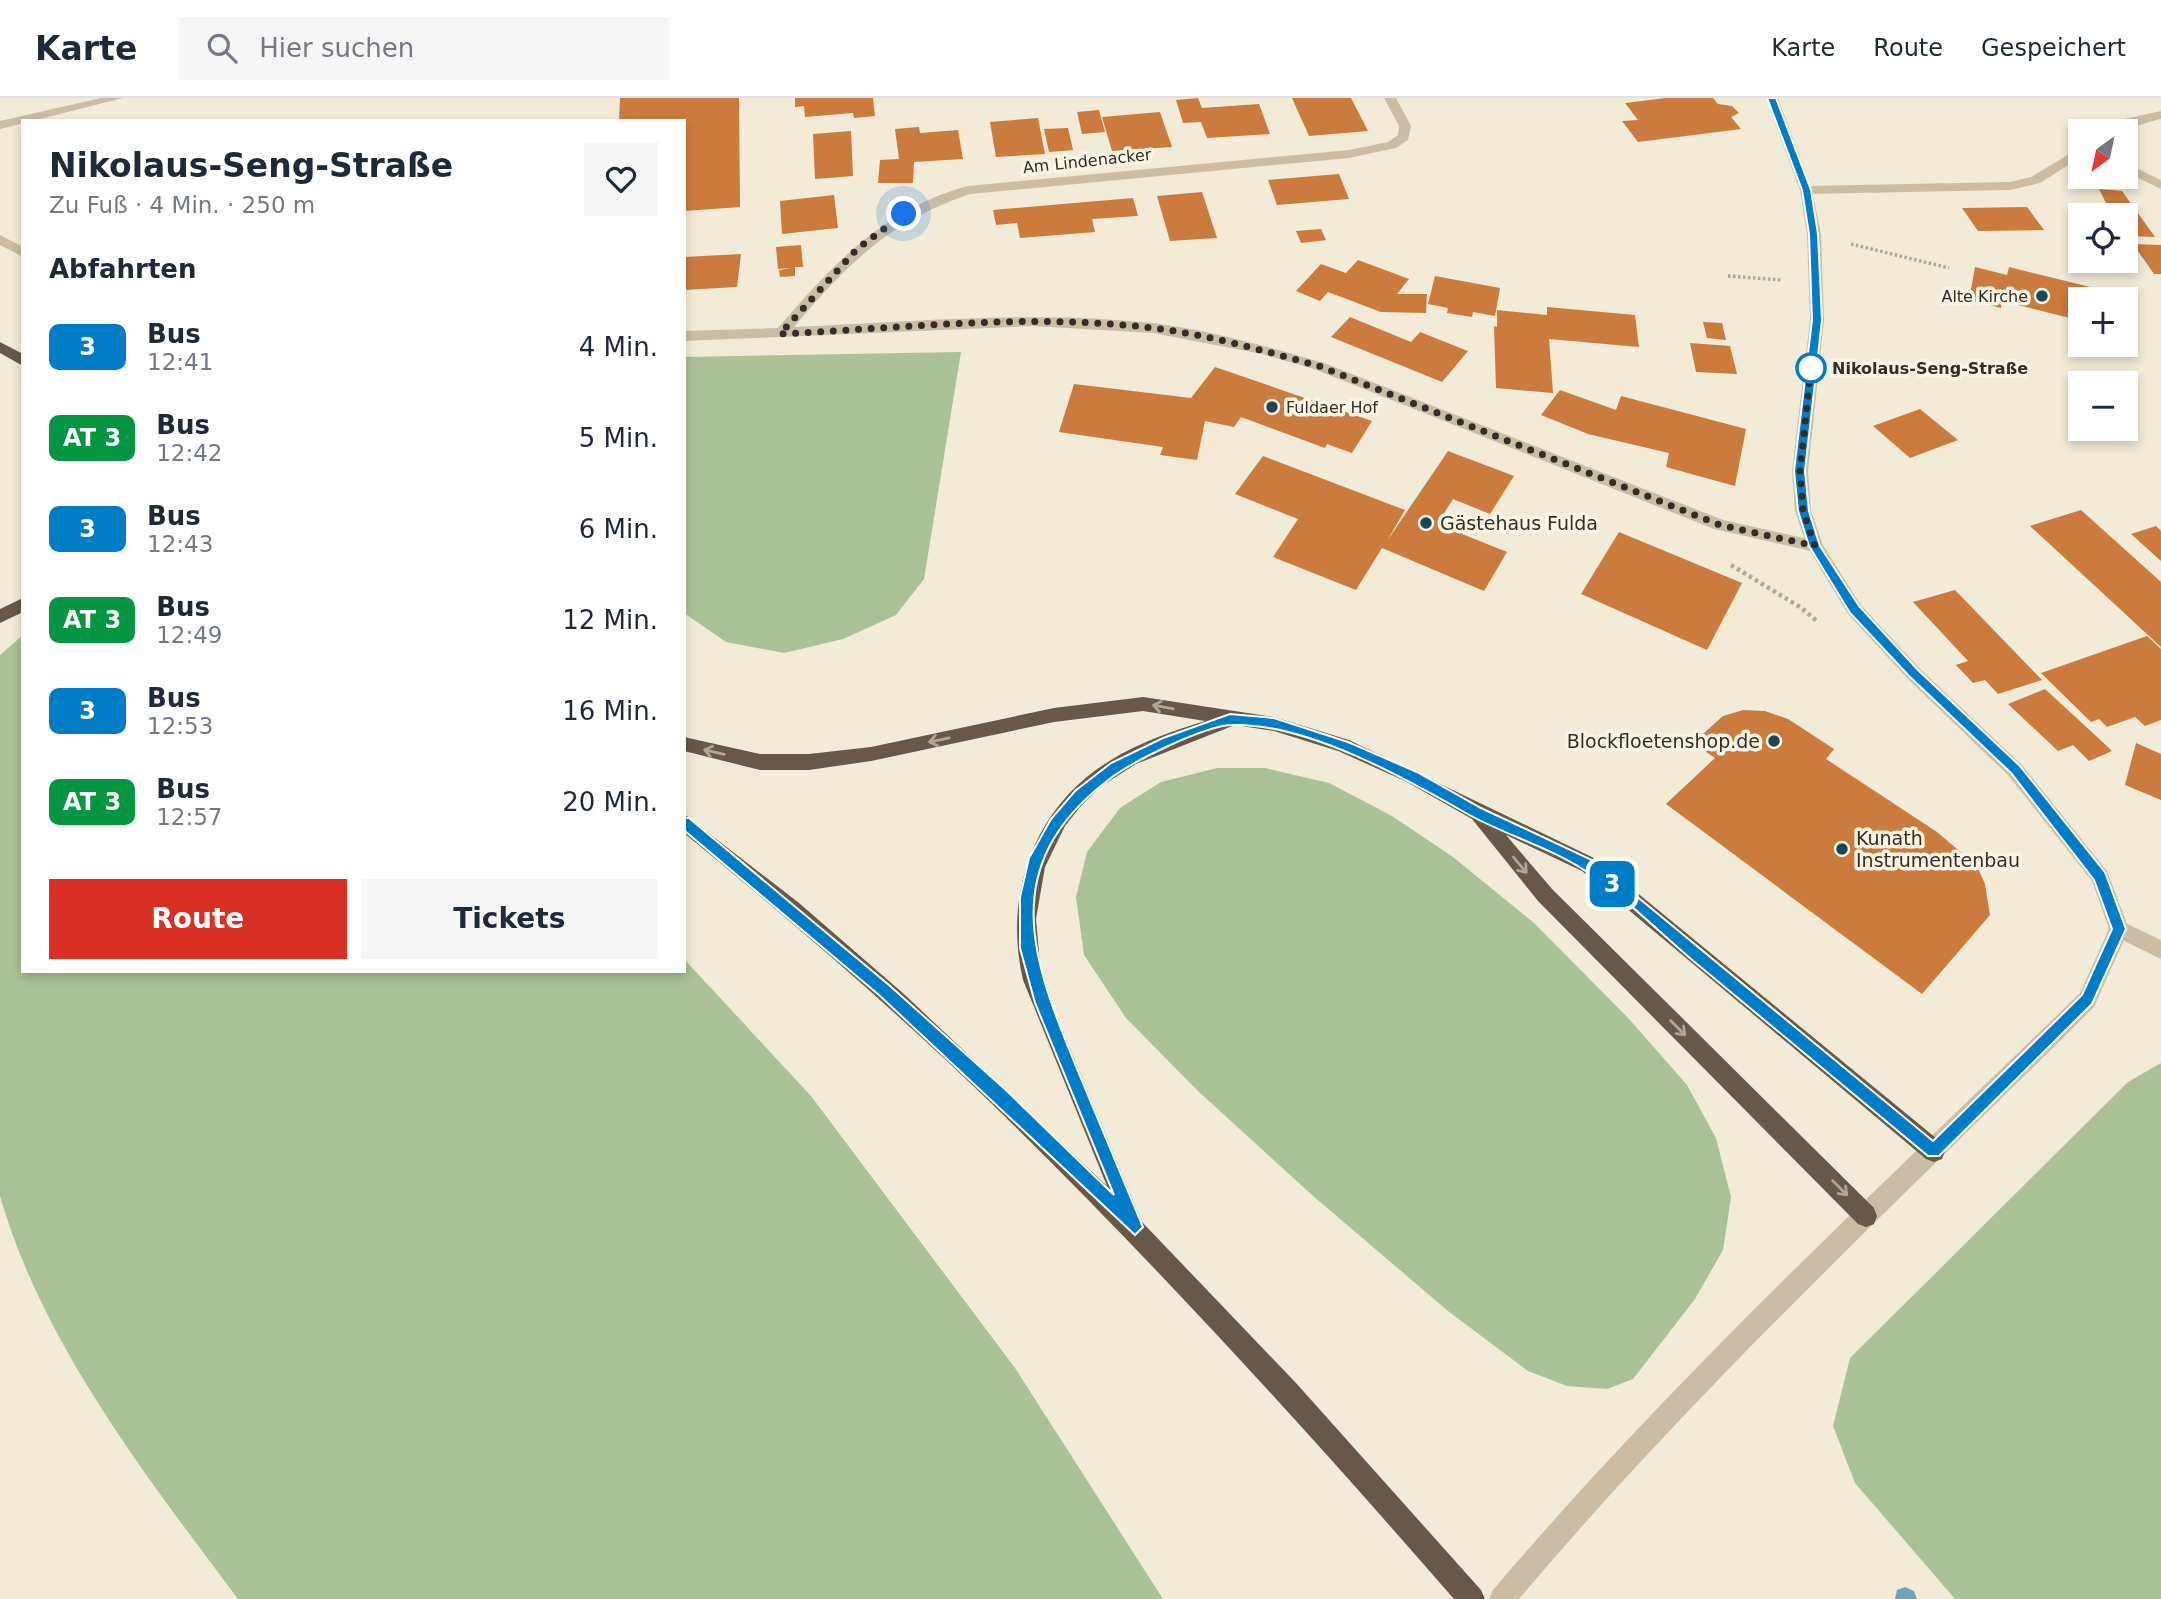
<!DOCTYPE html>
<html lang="de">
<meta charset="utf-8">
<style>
body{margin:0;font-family:"DejaVu Sans",sans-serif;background:#f6f6f7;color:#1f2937;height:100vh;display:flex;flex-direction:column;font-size:26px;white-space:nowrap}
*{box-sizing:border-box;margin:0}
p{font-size:23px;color:#747a83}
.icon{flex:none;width:38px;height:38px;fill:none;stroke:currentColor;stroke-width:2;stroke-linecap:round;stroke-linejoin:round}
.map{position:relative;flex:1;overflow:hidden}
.side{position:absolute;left:21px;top:21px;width:665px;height:854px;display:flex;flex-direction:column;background:#fff;border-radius:0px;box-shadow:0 4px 10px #0003}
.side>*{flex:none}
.badge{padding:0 14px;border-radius:10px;font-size:24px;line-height:46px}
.needle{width:46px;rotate:213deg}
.controls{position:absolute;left:2068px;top:21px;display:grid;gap:14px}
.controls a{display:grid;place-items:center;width:70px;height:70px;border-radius:0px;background:#fff;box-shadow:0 4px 10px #0003;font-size:35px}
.you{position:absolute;width:35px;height:35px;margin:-18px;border:5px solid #fff;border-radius:50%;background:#1a73e8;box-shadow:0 0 0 10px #1a73e833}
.map>.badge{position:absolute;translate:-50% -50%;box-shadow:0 0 0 4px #fff}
h2{padding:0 28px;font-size:26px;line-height:63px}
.round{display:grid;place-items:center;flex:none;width:74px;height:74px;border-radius:0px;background:#f6f6f7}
.headline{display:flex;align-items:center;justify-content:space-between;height:119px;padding:0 28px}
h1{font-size:33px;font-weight:700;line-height:52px}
.button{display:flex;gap:14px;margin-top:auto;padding:14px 28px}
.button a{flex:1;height:80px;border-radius:0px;background:#d93025;color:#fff;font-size:28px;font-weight:700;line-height:80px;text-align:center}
.button a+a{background:#f6f6f7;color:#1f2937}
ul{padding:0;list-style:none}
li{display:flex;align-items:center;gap:21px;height:91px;padding:0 28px}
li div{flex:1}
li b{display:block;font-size:26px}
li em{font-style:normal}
li .badge{min-width:77px;font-weight:700;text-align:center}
header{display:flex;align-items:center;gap:42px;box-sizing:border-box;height:98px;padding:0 35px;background:#fff;border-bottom:2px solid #e0e1e3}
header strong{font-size:33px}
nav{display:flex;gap:38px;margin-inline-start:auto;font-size:24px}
.search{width:490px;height:63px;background:#f6f6f7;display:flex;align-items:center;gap:18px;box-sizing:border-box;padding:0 24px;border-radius:0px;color:#747a83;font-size:26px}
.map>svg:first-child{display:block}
</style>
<header>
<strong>Karte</strong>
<div class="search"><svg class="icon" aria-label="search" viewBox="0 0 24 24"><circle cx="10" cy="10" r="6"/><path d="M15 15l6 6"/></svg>Hier suchen</div>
<nav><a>Karte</a><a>Route</a><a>Gespeichert</a></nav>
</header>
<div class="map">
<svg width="2161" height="1501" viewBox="0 0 2161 1501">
<rect width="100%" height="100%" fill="#f2ebd7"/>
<!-- green -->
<g fill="#abc197">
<path d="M961,254L924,481L896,517L843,541L784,555L726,544L684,515V259Z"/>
<path d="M23,537V873H684V861L811,998L1015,1270L1163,1501H238C147,1379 43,1247 0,1098V557Z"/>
<path d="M1217,670H1265L1329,685L1392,718L1453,759L1534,825L1629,921L1687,987L1716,1040L1731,1099L1723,1152L1695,1201L1633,1281L1607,1291L1567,1288L1528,1273L1448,1213L1312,1097L1198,993L1126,920L1084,857L1076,799L1087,754L1120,710L1161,684Z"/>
<path d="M2161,965V1501H1955L1855,1385L1833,1328L1850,1260L2128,984Z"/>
</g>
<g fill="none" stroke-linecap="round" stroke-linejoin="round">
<!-- stream -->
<path fill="#75a2b0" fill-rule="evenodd" d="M1905,1489L1914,1493L1917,1501H1895L1897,1492Z"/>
</g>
<!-- building -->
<g fill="#cb7b3d">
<path d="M620,0H739L740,109L684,113V23H619Z"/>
<path d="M795,0H873L875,18L854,20L853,15L805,19L804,8L795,9Z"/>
<path d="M1198,0L1202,10L1259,6L1270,36L1207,40L1201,24L1183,25L1176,2Z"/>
<path d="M1292,0H1351L1368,33L1309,38Z"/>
<path d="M1666,0H1713L1718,6L1732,8L1739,15L1731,19L1741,31L1638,44L1622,23L1638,22L1625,5Z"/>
<path d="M1099,12L1105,34L1082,36L1077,14Z"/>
<path d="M1160,14L1172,49L1112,53L1102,19Z"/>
<path d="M1038,20L1045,56L996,59L990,24Z"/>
<path d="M919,29L920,35L958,32L963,61L914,64L913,85H878L880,62L899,61L895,31Z"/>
<path d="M1068,30L1073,52L1049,54L1044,31Z"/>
<path d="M851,33L853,78L815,81L813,36Z"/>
<path d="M1339,76L1349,101L1277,107L1268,82Z"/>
<path d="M2099,91L2122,93L2155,139L2128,138L2126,117H2112Z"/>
<path d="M1202,94L1217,140L1170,143L1157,98Z"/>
<path d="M834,97L838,130L782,136L780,103Z"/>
<path d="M1133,100L1138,118L1092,121L1095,134L1020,140L1017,125L996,127L993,112Z"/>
<path d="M2027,109L2044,132L1978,133L1962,110Z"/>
<path d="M1321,131L1326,142L1301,145L1296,133Z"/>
<path d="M2133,146L2161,147V176H2154Z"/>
<path d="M801,147L803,169H795V178L780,179L779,172L792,170L778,171L776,149Z"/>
<path d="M741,156L737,189L684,192V159Z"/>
<path d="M1358,162L1409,181L1397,196H1427L1426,215L1381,214L1328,194L1320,203L1296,193L1321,166L1346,175Z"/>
<path d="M1975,169L2007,177L2009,169L2115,195V201H2081V223L2002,203L2001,210L1969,202Z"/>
<path d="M1435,178L1500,190L1495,218L1473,214L1472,219L1447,215L1448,210L1428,206Z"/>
<path d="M2126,206L2137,218L2136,222L2126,226Z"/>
<path d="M1547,209L1635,217L1639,249L1549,241L1553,295L1496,290L1494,228L1497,229V212L1547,217Z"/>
<path d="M1350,219L1411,244L1420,234L1468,253L1442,284L1331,239Z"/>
<path d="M1703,224L1722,225L1726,242L1707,240Z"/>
<path d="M1690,245L1730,248L1737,276L1696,274Z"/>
<path d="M1215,269L1372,323L1352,355L1327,346L1325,350L1241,319L1234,329L1205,323L1197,362L1160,357L1163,349L1059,334L1074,286L1191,300Z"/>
<path d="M1560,292L1616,312L1621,298L1746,331L1735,388L1666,369L1669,355L1588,336L1541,317Z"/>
<path d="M1920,311L1958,342L1910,360L1873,328Z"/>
<path d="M1448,353L1514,378L1490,416L1453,401L1441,420L1466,430L1462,436L1507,454L1484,493L1382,450L1356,492L1273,459L1298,421L1235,396L1263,358L1405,412L1387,443Z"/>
<path d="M2081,412L2161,484V549L2030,428Z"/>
<path d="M2156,428L2161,433V463L2131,436Z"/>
<path d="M1619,434L1742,485L1707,552L1581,496Z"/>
<path d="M1955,492L2042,582L1998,596L1985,582L1973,585L1956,567L1968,563L1913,504Z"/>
<path d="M2147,538L2161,551V622L2145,628L2135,619L2107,629L2099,621L2091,624L2041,575Z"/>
<path d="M2045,591L2095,637L2112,653L2089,663L2073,647L2058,653L2008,606Z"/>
<path d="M1743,612L1765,613L1788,621L1834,651L1826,661L1937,734L1977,768L1985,786L1990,817L1922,896L1666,706L1715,660L1693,645L1723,618Z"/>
<path d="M2136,645L2161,656V702L2125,687Z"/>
</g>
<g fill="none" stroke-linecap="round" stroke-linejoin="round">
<!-- path-far1 -->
<g stroke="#b6a78d" stroke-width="3.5" stroke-dasharray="2.5 2.5" stroke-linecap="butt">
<path d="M1851,146L1949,170"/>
<path d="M1728,178L1782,182"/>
</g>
<!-- path -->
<path stroke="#b6a78d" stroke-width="4.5" stroke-dasharray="3.5 3.5" stroke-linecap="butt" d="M1731,467L1800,509L1817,523"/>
<!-- service -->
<g fill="#cabda3" fill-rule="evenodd">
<path d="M101,0H123L0,31V23Z"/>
<path d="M2126,65L2161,82V91L2126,74Z"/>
</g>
<!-- minor -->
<g fill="#cabda3" fill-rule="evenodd">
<path d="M1384,0H1396L1411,28L1408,42L1396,50L1349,60L970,96C890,123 847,166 794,229C912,224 1034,212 1152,225C1210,232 1268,249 1324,265L1723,422L1821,444V452L1815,454L1714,431L1314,271L1262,256L1153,235L1033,228L684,243V233L778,230C832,167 885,110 968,88L1349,52L1388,44L1398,37L1399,28Z"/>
<path d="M2161,13V21C2143,25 2123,34 2106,33L2120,22Z"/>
<path d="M2081,49V59L2040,85L2010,92L1806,96L1800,92L1806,88L2010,84L2031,79Z"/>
<path d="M0,137L23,149V159L0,147Z"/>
<path d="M2119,822L2161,842V861L2112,837L2109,831L2112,825Z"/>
</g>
<!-- tertiary -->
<path fill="#cabda3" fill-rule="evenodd" d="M1766,0H1778L1812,92L1821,136L1824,222L1808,373L1811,413L1823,447L1860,506L1919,570L2022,667L2107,773L2129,831L2094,909C1899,1103 1697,1290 1519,1501H1489L1493,1492C1674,1279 1879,1090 2080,895L2109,831L2092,783L2008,677L1907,580L1848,516L1807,448L1795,413L1792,373L1810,222L1807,136L1800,92Z"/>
<!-- trunk -->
<g fill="#675849" fill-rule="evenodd">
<path d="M0,244L23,256V268L0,255Z"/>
<path d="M23,500V514L0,525V511Z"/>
<path d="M1143,599L1274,619L1349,642L1596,761L1942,1045L1945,1053L1942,1061L1934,1064L1926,1061L1582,773L1506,737L1552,791L1874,1110L1877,1118L1874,1126L1866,1129L1858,1126L1538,803L1472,721L1405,683L1338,653L1274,633L1235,627L1136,666L1100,689L1081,708L1065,728L1045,769L1036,821L1040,865L1055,915L1142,1124L1296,1285L1481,1492L1485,1501H1454C1306,1331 1154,1164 992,1006C894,911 790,822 684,735V716L799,805L904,896L1107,1088L1023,882C1003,796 1034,708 1111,662C1140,644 1173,633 1205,623L1143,613L1054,624L871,663L809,672H760L684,653V639L760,656H809L871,649L1054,610Z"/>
</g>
</g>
<!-- one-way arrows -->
<defs><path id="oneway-shaft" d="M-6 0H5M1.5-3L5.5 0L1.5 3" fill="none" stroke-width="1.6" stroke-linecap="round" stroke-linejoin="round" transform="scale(1.75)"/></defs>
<g stroke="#b0a696">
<use href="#oneway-shaft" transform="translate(1163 609) rotate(-170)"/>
<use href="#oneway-shaft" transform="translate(939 642) rotate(168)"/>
<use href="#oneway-shaft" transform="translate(714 654) rotate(-167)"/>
<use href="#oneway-shaft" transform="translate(1520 767) rotate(50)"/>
<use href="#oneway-shaft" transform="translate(1678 930) rotate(45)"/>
<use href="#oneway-shaft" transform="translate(1840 1090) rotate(45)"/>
</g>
<!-- line -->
<path fill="#007dc6" stroke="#fff" stroke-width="2" d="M1767,0H1776L1811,92L1818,136L1822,222L1805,373L1809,413L1820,448L1859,508L1918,572L2020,668L2105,774L2126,831L2092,906L1939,1058H1928C1849,993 1770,927 1691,861C1658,833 1619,794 1584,772C1547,748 1502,736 1464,714C1403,679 1306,625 1233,627C1205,627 1129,665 1107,683C996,769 1032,862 1078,973C1100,1025 1121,1077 1143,1129L1135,1137L879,897L679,728V720H689L889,887L1007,993L1114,1097L1035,905L1020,850V799L1029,760L1051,721L1075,693L1111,665L1163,640L1230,616L1274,620L1348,644L1417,674L1481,710L1594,763L1933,1043L2082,897L2112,831L2094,782L2011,675L1909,578L1850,515L1809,448L1798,413L1794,373L1812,222L1809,136L1802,92Z"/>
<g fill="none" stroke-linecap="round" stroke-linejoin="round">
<!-- walk -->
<path stroke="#352d25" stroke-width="7" stroke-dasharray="0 12.6" d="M904,116L857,151L780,236C903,230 1030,215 1153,230C1209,237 1265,253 1319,268L1720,427L1815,448L1803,413L1800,373L1811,270"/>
</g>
<!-- markers -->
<g fill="#1a4758" stroke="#faf4e4" stroke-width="2.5">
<circle cx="2042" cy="198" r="7"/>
<circle cx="1272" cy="309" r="7"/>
<circle cx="1426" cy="425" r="7"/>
<circle cx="1774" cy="643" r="7"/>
<circle cx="1842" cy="751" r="7"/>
</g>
<circle fill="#fff" stroke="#007dc6" stroke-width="3.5" cx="1811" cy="270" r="14"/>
<g text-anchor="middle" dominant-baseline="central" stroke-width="7" stroke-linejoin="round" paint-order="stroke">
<!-- far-street labels -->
<g font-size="16" fill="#352d25" stroke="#faf4e4">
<text transform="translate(1087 63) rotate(-6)">Am Lindenacker</text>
</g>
<!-- far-poi labels -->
<g font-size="16" fill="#352d25" stroke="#faf4e4" text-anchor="end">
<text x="2028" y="198">Alte Kirche</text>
<text x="1286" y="309" text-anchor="start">Fuldaer Hof</text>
</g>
<!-- far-stop labels -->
<g font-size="16" font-weight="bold" fill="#352d25" stroke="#faf4e4" text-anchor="start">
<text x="1832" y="270">Nikolaus-Seng-Straße</text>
</g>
<!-- poi labels -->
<g font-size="19" fill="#352d25" stroke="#faf4e4" text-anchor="start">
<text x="1440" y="425">Gästehaus Fulda</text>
<text x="1760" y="643" text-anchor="end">Blockfloetenshop.de</text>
<text x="1856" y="740">Kunath<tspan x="1856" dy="22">Instrumentenbau</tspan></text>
</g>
</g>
</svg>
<div class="controls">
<a><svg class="needle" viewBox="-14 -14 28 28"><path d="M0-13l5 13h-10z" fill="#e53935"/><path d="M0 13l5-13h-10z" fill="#747a83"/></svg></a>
<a><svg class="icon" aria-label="locate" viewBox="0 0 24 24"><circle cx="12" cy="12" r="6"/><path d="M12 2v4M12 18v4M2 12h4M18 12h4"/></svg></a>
<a>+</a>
<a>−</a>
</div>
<div class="you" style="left:904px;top:116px"></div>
<b class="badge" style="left:1612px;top:786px;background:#007dc6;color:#fff">3</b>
<section class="side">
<div class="headline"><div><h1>Nikolaus-Seng-Straße</h1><p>Zu Fuß · 4 Min. · 250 m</p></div><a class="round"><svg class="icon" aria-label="heart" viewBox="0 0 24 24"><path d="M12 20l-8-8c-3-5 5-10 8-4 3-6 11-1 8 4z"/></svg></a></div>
<h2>Abfahrten</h2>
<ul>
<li><span class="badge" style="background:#007dc6;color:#fff">3</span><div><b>Bus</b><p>12:41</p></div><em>4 Min.</em></li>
<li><span class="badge" style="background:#059641;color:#fff">AT 3</span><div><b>Bus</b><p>12:42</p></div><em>5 Min.</em></li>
<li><span class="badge" style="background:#007dc6;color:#fff">3</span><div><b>Bus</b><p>12:43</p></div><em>6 Min.</em></li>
<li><span class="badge" style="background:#059641;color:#fff">AT 3</span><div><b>Bus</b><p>12:49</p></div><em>12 Min.</em></li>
<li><span class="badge" style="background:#007dc6;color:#fff">3</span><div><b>Bus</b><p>12:53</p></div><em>16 Min.</em></li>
<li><span class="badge" style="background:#059641;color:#fff">AT 3</span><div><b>Bus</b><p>12:57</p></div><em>20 Min.</em></li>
</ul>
<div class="button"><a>Route</a><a>Tickets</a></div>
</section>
</div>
